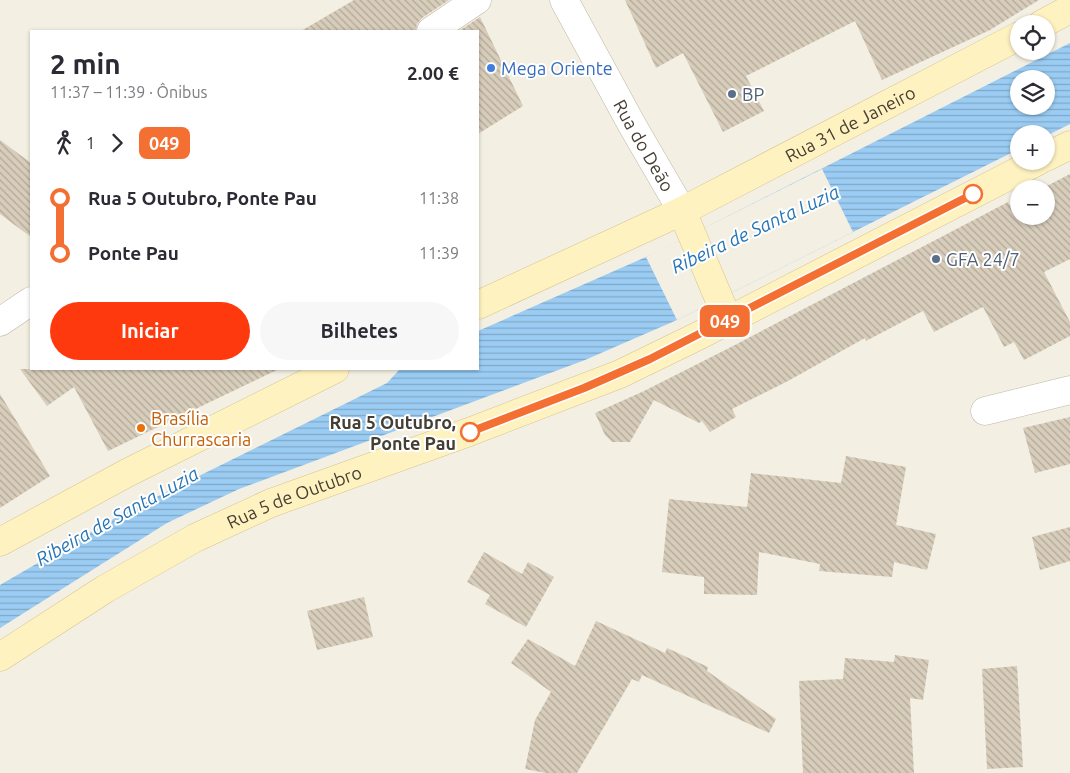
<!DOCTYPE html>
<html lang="pt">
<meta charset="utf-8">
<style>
body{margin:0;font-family:Ubuntu,sans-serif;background:#f7f7f7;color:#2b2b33;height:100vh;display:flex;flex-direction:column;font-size:19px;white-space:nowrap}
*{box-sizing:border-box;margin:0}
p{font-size:16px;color:#7c7c81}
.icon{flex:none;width:28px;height:28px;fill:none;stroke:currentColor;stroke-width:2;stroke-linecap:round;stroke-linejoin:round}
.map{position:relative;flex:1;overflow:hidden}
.sheet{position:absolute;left:30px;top:30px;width:449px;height:340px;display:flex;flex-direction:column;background:#fff;border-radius:0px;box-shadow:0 1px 4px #0004}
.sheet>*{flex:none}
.badge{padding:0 10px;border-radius:8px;font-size:18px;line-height:32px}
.tools{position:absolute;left:1010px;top:15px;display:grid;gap:10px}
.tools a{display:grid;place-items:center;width:45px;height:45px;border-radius:50%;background:#fff;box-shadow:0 1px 4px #0004;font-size:25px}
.map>.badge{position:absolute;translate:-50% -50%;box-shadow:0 0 0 2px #fff}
.legs{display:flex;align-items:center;gap:8px;height:55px;padding:0 20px;font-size:16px}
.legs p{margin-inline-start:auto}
.head{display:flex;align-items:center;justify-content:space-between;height:85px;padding:0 20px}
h1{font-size:28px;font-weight:600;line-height:38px}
.primary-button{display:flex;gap:10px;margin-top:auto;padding:10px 20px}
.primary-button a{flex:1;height:58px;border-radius:30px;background:#ff390e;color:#fff;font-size:20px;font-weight:600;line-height:58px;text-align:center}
.primary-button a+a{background:#f7f7f7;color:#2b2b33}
ul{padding:0 20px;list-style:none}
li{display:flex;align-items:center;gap:18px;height:55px;font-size:19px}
li i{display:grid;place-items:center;width:8px;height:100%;margin:0 6px;background:currentColor}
li i::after{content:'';width:12px;height:12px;margin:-6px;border:4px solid;border-radius:50%;background:#fff}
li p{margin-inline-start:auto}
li:first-child i{background:linear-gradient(#0000 50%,currentColor 0)}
li:last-child i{background:linear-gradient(currentColor 50%,#0000 0)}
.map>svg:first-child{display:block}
</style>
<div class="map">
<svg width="1070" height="773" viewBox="0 0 1070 773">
<defs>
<pattern id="water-rules" width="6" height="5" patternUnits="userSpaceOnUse" patternTransform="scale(1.25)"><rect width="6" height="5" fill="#9bcdf4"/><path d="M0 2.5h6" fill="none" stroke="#80a8c6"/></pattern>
<pattern id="building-back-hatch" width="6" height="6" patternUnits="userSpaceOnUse" patternTransform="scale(1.25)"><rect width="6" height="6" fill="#d8cdbb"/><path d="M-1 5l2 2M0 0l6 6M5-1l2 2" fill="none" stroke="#b1a899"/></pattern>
</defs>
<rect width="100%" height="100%" fill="#f3efe3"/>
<!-- water -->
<path fill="url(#water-rules)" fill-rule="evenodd" d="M1070,43V124L1046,136V134H1019V149L677,320L585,360L239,489L167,523L0,628V585L122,514L387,383L400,369H478V331L655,253ZM1019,79H1046V106H1019Z"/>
<!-- pier -->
<path fill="#f3efe3" d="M822,169L853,232L677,320L646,257Z"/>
<!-- building -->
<g fill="url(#building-back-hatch)">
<path d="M354,0H449L422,18L417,24L416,31H301Z"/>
<path d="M625,0H1039L990,30L882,80L855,21L746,76L764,111L723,132L683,53L656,68Z"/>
<path d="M480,17L523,106L478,134V31H459Z"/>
<path d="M0,140L31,163V237L0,214Z"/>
<path d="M1070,174V259L1044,272L1070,322V336L1024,360L1014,342L1004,347L983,307L934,332L923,311L866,341L865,338L788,381L732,409L736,417L710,432L702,421L699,423L654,400L630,442H612L605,435L595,413L644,391L735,345L1008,202L1009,205L1019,200V216H1046V189H1041Z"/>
<path d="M20,369H279L108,451L74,387L47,406Z"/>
<path d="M0,394L50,476L0,508Z"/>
<path d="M1070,417V464L1035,473L1023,428Z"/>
<path d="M846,456L906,467L896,525L936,534L927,570L894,562L892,577L819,571L820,564L759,552L757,595L704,594V577L662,572L669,499L747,507L751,473L841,483Z"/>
<path d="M1070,527V561L1040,570L1032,537Z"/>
<path d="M484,552L522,574L528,562L554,577L526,627L485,604L490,595L467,582Z"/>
<path d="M364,597L373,637L317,650L307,611Z"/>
<path d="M596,621L665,653L667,648L708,667L707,671L776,719L769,733L642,675L639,682L632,679L577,773H546L525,769L535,720L551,692L511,663L528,639L575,666Z"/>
<path d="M895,655L929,660L923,700L910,698L914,773H803L799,681L843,679L845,658L894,662Z"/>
<path d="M1017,666L1023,767L987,769L982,669Z"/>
</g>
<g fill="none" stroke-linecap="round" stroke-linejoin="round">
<!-- street casing -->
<g stroke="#bfb7a5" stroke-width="29">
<g id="street">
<path id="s1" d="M564,0L632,125L682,211"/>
<path d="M431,31L477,0"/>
<path d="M0,322L31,301"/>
<path d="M985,411L1070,390"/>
</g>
</g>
<!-- secondary casing -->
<g stroke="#d5c590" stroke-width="29">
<g id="secondary">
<path d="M1042,24L1070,9"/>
<path d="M1046,157L1070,145"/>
<path d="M682,211L728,320"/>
<path id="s2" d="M478,305L682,211L1019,36"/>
<path d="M0,542L127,473L335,369"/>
<path id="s3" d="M0,657L105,589L195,538L271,503L469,432L620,374L698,336L1038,161"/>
</g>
</g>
<!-- street -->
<use href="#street" stroke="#fff" stroke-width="28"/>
<!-- secondary -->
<use href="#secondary" stroke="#fff2c1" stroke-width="28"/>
</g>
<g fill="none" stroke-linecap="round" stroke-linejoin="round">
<!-- line-1 casing -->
<g stroke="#fff" stroke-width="11">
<path id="line-1" d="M470,432L584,388L650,359L973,194"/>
</g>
<!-- line-1 -->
<use href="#line-1" stroke="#f37032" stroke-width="8"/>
</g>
<!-- markers -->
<circle fill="#3f7fe0" stroke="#fff" stroke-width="2" cx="491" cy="68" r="5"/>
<g fill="#5c6f8a" stroke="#fff" stroke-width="2">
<circle cx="732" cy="94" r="5"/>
<circle cx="936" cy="259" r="5"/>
</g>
<g fill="#fff" stroke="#f37032" stroke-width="2.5">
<circle cx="973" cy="194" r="9"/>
<circle cx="470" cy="432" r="9"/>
</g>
<circle fill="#e8710a" stroke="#fff" stroke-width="2" cx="141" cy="428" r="5"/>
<g text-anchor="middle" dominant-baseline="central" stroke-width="4" stroke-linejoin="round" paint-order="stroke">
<!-- shop labels -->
<g font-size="18" fill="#366cbe" stroke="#fff" text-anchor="start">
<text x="501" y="68">Mega Oriente</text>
</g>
<!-- service labels -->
<g font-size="18" fill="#4e5e75" stroke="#fff" text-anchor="start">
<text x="742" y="94">BP</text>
<text x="946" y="259">GFA 24/7</text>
</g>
<!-- street labels -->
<g font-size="18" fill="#453e33" stroke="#fff">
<text stroke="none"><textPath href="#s2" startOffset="414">Rua 31 de Janeiro</textPath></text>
<text stroke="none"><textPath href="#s1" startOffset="166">Rua do Deão</textPath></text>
<text stroke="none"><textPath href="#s3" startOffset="336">Rua 5 de Outubro</textPath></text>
</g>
<!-- food labels -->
<g font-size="18" fill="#c56008" stroke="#fff" text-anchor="start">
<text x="151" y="418">Brasília<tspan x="151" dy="21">Churrascaria</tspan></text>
</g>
<!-- stop labels -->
<g font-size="18" font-weight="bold" fill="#453e33" stroke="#fff" text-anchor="end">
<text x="456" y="422">Rua 5 Outubro,<tspan x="456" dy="21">Ponte Pau</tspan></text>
</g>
<!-- water labels -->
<g font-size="19" font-style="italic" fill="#2675b7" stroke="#fff">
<text transform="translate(755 229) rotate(-25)">Ribeira de Santa Luzia</text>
<text transform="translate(117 516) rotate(-29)">Ribeira de Santa Luzia</text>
</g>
</g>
</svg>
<div class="tools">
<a><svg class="icon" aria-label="locate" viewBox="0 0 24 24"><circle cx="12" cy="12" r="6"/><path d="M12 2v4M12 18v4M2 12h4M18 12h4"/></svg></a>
<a><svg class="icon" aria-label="layers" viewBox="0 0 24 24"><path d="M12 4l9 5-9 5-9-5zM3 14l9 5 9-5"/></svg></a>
<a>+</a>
<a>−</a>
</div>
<b class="badge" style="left:725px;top:321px;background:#f37032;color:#fff">049</b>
<section class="sheet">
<div class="head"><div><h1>2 min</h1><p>11:37 – 11:39 · Ônibus</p></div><b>2.00 €</b></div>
<div class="legs"><svg class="icon" aria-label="walk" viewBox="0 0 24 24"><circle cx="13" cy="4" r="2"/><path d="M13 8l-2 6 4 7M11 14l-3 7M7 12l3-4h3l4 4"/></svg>1<svg class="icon" aria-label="forward" viewBox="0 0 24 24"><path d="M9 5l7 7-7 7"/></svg><b class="badge" style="background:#f37032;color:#fff">049</b></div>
<ul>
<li><i style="color:#f37032"></i><b>Rua 5 Outubro, Ponte Pau</b><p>11:38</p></li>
<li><i style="color:#f37032"></i><b>Ponte Pau</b><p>11:39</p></li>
</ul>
<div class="primary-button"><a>Iniciar</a><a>Bilhetes</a></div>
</section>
</div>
